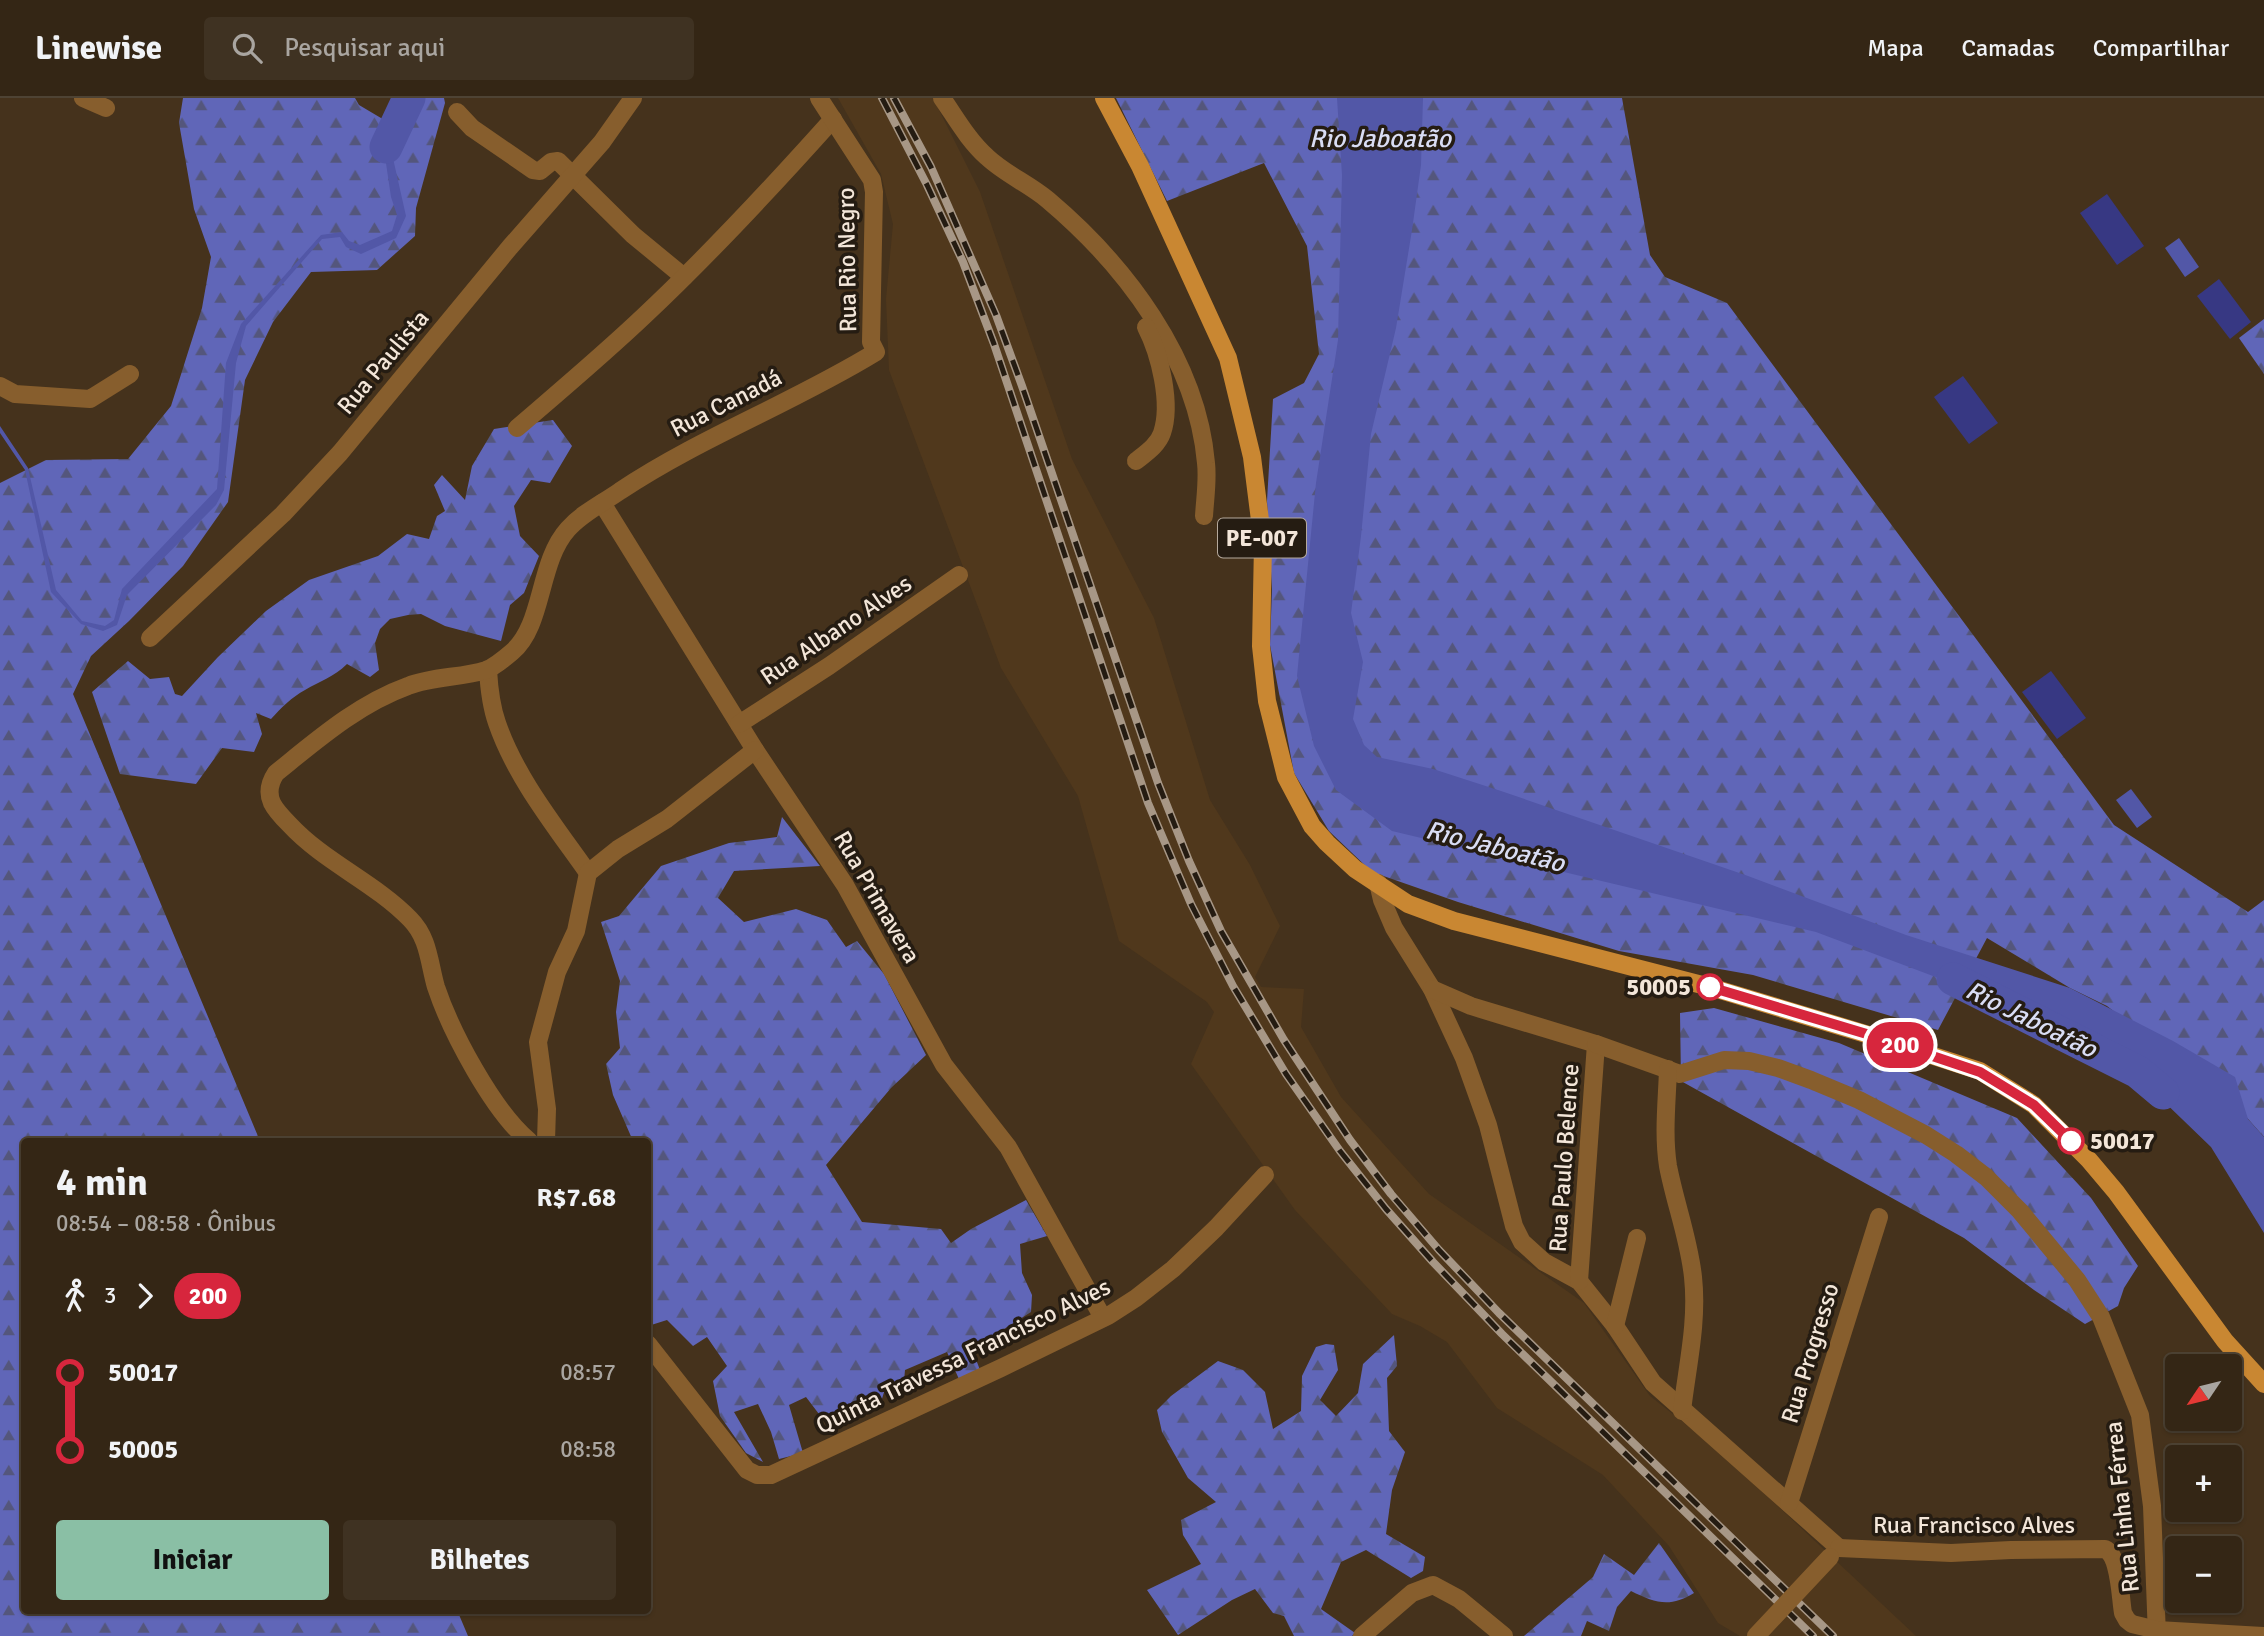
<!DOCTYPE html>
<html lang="pt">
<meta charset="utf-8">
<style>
body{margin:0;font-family:Signika,sans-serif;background:#3f3222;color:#f1f3f6;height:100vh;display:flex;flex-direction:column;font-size:26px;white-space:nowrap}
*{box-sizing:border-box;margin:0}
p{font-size:23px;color:#a9a5a0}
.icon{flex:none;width:38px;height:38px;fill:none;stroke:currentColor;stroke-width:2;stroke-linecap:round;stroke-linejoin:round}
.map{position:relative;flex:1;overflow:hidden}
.panel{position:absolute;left:21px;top:1040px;width:630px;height:476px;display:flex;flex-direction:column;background:#342615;border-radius:7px;box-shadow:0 2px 5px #0004,0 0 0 2px #4e4334}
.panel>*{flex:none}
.badge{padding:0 14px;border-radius:23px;font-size:24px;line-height:46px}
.needle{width:46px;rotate:235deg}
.controls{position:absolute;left:2165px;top:1256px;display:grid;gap:14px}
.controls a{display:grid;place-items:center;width:77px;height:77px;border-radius:7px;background:#342615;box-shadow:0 2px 5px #0004,0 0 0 2px #4e4334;font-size:35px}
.map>.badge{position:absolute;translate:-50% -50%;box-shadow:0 0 0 4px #fff}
.legs{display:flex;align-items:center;gap:10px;height:77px;padding:0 35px;font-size:23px}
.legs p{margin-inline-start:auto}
.head{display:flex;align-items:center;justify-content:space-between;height:119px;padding:0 35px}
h1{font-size:38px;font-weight:700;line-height:52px}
.button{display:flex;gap:14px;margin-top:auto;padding:14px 35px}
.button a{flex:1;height:80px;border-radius:7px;background:#8abfa5;color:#111;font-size:28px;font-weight:700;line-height:80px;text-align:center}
.button a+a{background:#3f3222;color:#f1f3f6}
ul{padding:0 35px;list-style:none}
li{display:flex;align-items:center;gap:24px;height:77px;font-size:26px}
li i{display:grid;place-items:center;width:10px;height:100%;margin:0 9px;background:currentColor}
li i::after{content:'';width:18px;height:18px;margin:-9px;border:5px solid;border-radius:50%;background:#342615}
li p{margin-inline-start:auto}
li:first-child i{background:linear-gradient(#0000 50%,currentColor 0)}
li:last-child i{background:linear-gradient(currentColor 50%,#0000 0)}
header{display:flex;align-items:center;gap:42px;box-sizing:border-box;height:98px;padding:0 35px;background:#342615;border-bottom:2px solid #4e4334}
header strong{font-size:33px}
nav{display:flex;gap:38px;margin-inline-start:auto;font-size:24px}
.search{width:490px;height:63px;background:#3f3222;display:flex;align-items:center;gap:18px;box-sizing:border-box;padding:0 24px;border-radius:7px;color:#a9a5a0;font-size:26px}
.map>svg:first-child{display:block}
</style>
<header>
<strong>Linewise</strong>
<div class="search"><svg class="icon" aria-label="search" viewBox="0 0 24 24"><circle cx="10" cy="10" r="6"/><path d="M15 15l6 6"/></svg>Pesquisar aqui</div>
<nav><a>Mapa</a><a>Camadas</a><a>Compartilhar</a></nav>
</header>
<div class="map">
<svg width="2264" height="1538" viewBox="0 0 2264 1538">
<defs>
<pattern id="forest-firs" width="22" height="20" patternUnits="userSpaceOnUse" patternTransform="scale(1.75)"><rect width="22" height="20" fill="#6066b8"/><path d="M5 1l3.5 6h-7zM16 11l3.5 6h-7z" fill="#54567c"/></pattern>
</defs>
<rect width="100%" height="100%" fill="#45321c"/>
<!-- built -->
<path fill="#50381c" d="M838,0H933L980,94L1072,361L1154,520L1210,702L1250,767L1280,828L1255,879L1261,889L1304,891L1301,929L1341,999L1429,1096L1584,1205L1650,1298L1716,1350L1916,1538H1740L1718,1525L1669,1448L1603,1377L1497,1310L1447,1244L1420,1228L1392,1216L1295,1112L1191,966L1214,914L1207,904L1119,843L1078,698L1001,570L889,272L886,201L893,126L881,76Z"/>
<!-- forest -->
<g fill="url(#forest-firs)">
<path d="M183,0H355L359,7L386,23L403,0H444L445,5L416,110L415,138L377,172L311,174L273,224L245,282L228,404L183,468L129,523L91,558L73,596L260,1043H24V1512H457L468,1538H0V385L46,362L128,361L171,308L202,210L211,159L194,111L179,25Z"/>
<path d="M1116,0H1622L1650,157L1665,179L1727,205L2114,727L2248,814L2264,802V1039L2241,1013L2107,908L2070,890L1987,840L1938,932L1753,877L1619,853L1458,804L1372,774L1329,733L1294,675L1270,547L1272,491L1267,403L1273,301L1304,285L1319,256L1307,148L1264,65L1167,103Z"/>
<path d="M2264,221V276L2239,240Z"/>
<path d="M553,322L572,348L550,385L531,382L514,408L520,438L539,458L524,495L510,507L501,543L445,528L421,516L408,517L390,521L380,531L375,545L379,572L370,579L347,566C334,579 320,583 305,592C292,599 281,610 271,621L256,615L262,636L254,654L222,650L196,686L120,676L92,594L128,563L150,581L169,579L175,596L182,598L218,559L266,513L309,482L378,458L407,436L429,441L437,418L445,413L434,387L442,377L465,402L472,368L494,331Z"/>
<path d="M782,719L820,768L734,773L718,800L744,824L796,811L827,822L846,849L857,843L884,876L926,957L891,990L826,1067L862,1124L941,1131L951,1145L971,1131L1026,1102L1047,1138L1020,1146L1022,1175L1032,1197L1031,1214L972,1251L980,1272L962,1288L947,1254L905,1272L904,1283L885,1291L881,1304L822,1320L806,1299L789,1307L803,1355L779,1361L771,1334L758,1306L734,1314L763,1364L746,1355L720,1318L713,1283L727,1268L707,1239L693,1248L667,1222L648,1228V1043H633L613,997L606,966L620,950L616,914L620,883L601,824L619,818L661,768L729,745L777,739Z"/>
<path d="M1714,910L1839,945L2017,1020L2091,1100L2138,1168L2124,1190L2118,1208L2085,1226L2034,1192L1964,1140L1681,983L1680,915Z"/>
<path d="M1394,1237L1397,1268L1387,1280L1389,1333L1405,1354L1392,1392L1386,1436L1425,1459L1423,1473L1411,1480L1366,1452L1341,1464L1321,1511L1355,1535L1352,1538H1294L1284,1518L1273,1515L1255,1491L1232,1502L1178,1537L1147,1492L1201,1466L1183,1437L1181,1422L1216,1404L1188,1380L1162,1334L1157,1312L1171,1298L1218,1263L1243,1272L1265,1294L1273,1331L1301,1313L1302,1278L1316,1249L1326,1246L1334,1247L1338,1272L1320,1302L1336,1318L1358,1295L1363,1266Z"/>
<path d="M1659,1445L1694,1495C1670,1510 1655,1505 1631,1493L1617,1509L1609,1533L1587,1523L1581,1538H1524L1593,1479L1604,1456L1634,1477Z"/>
</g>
<!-- pitch -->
<g fill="#373883">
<path d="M2107,96L2144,148L2117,167L2080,115Z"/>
<path d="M2219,181L2251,224L2230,241L2197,198Z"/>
<path d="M1963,278L1998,325L1969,346L1934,299Z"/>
<path d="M2051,573L2086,620L2057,641L2022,594Z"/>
</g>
<!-- water -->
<g fill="#5257a7">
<path d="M410,0H424L392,41L390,47L406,118L396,140L361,156L346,149L340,139L322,141L246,228L236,265L224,392L216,407L127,497L117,527L103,533L81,526L51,494L25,372L0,335V328L28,370L56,492L82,523L105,528L114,522L122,491L217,391L226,265L241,226L321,137L342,134L349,143L360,147L392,133L397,117L391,99L383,45Z"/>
<path d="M1337,0H1423L1421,67L1412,132L1396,230L1371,336L1361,438L1351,515L1363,564L1353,621L1364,647L1377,659L1433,671L1501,693L1748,778L1906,837L2070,890L2173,943L2235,979L2248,1021L2264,1039V1135L2211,1049L2098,940L1816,834L1392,733L1336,692L1314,648L1297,578L1316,385L1338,242L1342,77Z"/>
<path d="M2179,140L2199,169L2185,179L2165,150Z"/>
<path d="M2131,691L2152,719L2137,730L2116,702Z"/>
</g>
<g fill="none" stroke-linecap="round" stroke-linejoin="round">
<!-- river -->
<g stroke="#5257a7" stroke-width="33">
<path d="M386,49L409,0"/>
<path d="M1953,881L2138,974L2163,995"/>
</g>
<!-- minor -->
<g stroke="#875e2d" stroke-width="18">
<path d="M83,0L106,10"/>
<path d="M942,0C956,20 968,42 987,59C1005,76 1029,86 1048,102C1125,167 1197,261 1206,365C1208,382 1205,401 1204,418"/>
<path d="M457,14L472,30L533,72L540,73L551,64L558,63L633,137L684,179"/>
<path d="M0,288L15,296L90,301L130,276"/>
<path d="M517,330C560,293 604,256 645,217C711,155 773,88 833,21"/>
<path d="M1136,363C1146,355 1158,347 1162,335C1172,306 1160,256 1146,229"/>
<path d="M602,405L755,652L845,787L944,967L1008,1049L1103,1220"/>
<path d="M150,540L283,416L340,355L510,149L602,44L633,0"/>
<path d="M488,572C489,589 491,608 497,625C516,680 555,728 588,775"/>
<path d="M739,626L829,568L959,477"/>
<path d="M1378,785L1382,802L1394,830L1432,891L1464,960L1488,1027L1514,1128L1522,1144L1544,1164L1579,1183L1615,1228L1653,1285L1839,1450"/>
<path d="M1432,891L1471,908L1596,946L1579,1183"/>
<path d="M1596,946L1680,976L1724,962L1749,963L1778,970L1811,982L1859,1002L1926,1037L1956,1056L1986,1079L2020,1113L2077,1182L2101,1219L2140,1317L2152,1408L2157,1538"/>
<path d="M1668,971C1667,1003 1663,1036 1668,1068C1675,1105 1689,1141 1693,1179C1698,1224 1687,1269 1682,1313"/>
<path d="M529,1043C493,1013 451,934 436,889C429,865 429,840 410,821C374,784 324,764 289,726C283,720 276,713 272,705C267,694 270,684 276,675C317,642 358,606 408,588C433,578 461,580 486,572C494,569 505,560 512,554C544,527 538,464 568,431C582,415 603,405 620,393C701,339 793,305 876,254L871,244L874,94L872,82L819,0"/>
<path d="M546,1043L547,1011L538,944L557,874L576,833L588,775L618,751L667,721L755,652"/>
<path d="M1615,1228L1637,1140"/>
<path d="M648,1246L747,1372L757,1377H771L1001,1270L1108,1218L1136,1200L1173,1171L1216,1130L1265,1077"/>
<path d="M1789,1405L1879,1119"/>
<path d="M1839,1450L1951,1455L2011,1452L2105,1451C2120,1458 2120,1498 2123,1515L2127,1522L2132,1526L2157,1532L2263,1538"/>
<path d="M1362,1538L1412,1495L1433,1487L1459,1501L1504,1538"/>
</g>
<!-- major -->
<path stroke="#c98732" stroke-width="18" d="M1104,0L1140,68L1228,260L1252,359L1263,446L1261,548L1267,603L1286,679L1312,728L1327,745L1355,771L1408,806L1454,823L1710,889L1869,937L1980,973L2034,1007L2089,1062L2116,1094L2225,1243L2264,1286"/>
<!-- rail casing -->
<g stroke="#a79786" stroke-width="8">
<g id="rail">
<path d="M882,0L927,87L963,164L994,246L1148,705L1191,806L1233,888L1286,976L1340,1053L1386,1111L1433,1164L1502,1236L1813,1538"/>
<path d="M894,0L931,69L996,217L1022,288L1158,685L1189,763L1221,833L1284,942L1350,1042L1391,1096L1439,1152L1499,1215L1833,1538"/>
</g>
</g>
<!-- rail -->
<use href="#rail" stroke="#251c12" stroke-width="5" stroke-dasharray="16" stroke-linecap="butt"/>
<!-- minor-bridge -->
<path stroke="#875e2d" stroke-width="18" d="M1756,1538L1830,1459"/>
</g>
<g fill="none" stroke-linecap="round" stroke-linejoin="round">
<!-- line-1 casing -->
<g stroke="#fff" stroke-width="16">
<path id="line-1" d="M1710,889L1870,937L1980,974L2034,1007L2071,1043"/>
</g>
<!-- line-1 -->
<use href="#line-1" stroke="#d7263d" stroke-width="10"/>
</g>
<!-- markers -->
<g fill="#fff" stroke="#d7263d" stroke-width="3.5">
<circle cx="1710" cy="889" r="12"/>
<circle cx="2071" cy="1043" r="12"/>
</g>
<g text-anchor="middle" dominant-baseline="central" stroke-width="7" stroke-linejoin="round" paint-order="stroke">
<!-- shield labels -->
<rect fill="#251c12" stroke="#b5a99d" stroke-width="2" x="1218" y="420.5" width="88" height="39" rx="5"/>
<g font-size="23" font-weight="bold" fill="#f3e6d9">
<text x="1262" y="440">PE-007</text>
</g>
<!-- street labels -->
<g font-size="24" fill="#f3e6d9" stroke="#251c12">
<text transform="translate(847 162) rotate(-91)">Rua Rio Negro</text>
<text transform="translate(383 264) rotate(-50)">Rua Paulista</text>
<text transform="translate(726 305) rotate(-27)">Rua Canadá</text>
<text transform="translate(836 532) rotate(-34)">Rua Albano Alves</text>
<text transform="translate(877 799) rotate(60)">Rua Primavera</text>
<text transform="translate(1564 1060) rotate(-86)">Rua Paulo Belence</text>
<text transform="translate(1810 1255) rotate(-73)">Rua Progresso</text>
<text transform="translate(963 1258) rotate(-26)">Quinta Travessa Francisco Alves</text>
<text transform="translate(2122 1409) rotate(-96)">Rua Linha Férrea</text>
<text x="1974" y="1427">Rua Francisco Alves</text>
</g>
<!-- stop labels -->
<g font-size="24" font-weight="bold" fill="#f3e6d9" stroke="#251c12" text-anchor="end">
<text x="1691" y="889">50005</text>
<text x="2090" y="1043" text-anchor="start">50017</text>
</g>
<!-- water labels -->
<g font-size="26" font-style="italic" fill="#d9ddf4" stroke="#251c12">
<text x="1380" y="41">Rio Jaboatão</text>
<text transform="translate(1495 749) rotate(14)">Rio Jaboatão</text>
<text transform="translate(2031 922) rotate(26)">Rio Jaboatão</text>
</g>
</g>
</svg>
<div class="controls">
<a><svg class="needle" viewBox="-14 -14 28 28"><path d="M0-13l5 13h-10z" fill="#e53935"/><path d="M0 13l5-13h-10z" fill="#a9a5a0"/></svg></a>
<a>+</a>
<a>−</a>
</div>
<b class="badge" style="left:1900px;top:947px;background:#d7263d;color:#fff">200</b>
<section class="panel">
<div class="head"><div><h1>4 min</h1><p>08:54 – 08:58 · Ônibus</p></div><b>R$7.68</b></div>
<div class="legs"><svg class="icon" aria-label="walk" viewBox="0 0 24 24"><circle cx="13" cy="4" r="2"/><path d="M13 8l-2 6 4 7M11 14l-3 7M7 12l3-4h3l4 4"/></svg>3<svg class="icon" aria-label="forward" viewBox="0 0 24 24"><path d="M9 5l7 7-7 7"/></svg><b class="badge" style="background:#d7263d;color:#fff">200</b></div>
<ul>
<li><i style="color:#d7263d"></i><b>50017</b><p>08:57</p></li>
<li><i style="color:#d7263d"></i><b>50005</b><p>08:58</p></li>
</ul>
<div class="button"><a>Iniciar</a><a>Bilhetes</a></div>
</section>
</div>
